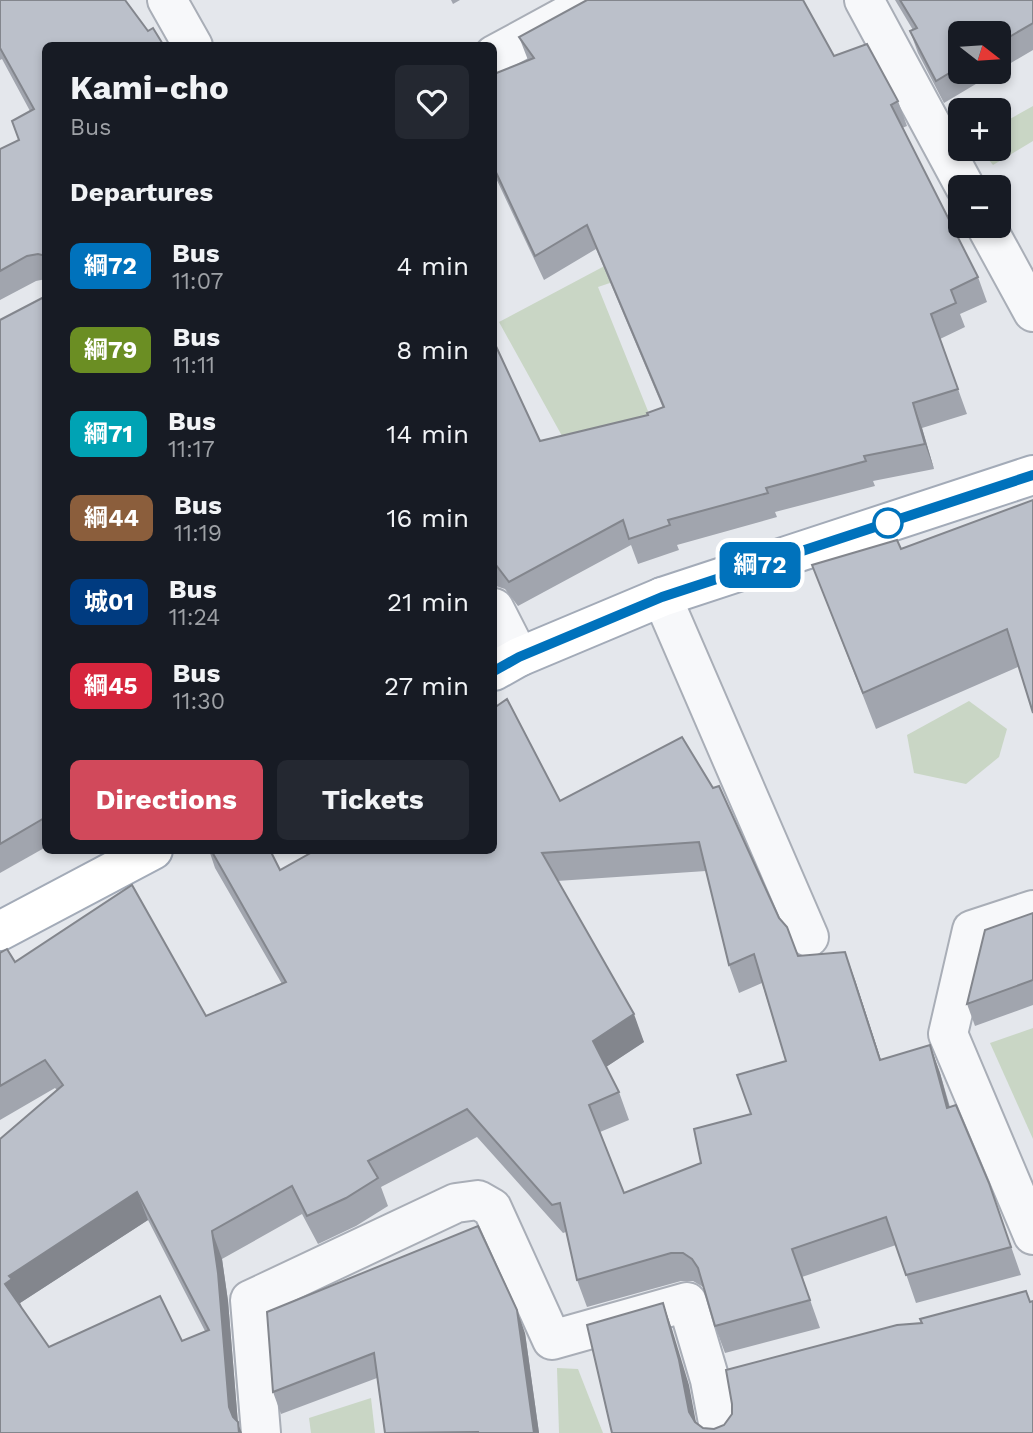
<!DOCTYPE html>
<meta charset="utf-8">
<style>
body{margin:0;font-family:"Work Sans","Noto Sans JP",sans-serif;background:#242831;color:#f1f3f6;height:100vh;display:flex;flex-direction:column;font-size:26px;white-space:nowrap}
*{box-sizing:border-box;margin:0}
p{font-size:23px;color:#9ea1a6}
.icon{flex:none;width:38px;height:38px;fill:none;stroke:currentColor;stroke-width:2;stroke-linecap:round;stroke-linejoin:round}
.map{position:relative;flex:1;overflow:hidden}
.panel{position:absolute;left:42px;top:42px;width:455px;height:812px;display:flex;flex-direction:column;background:#171b24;border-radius:10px;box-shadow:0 4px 10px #0003}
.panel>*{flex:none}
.badge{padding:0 14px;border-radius:10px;font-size:24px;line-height:46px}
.needle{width:46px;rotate:107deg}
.controls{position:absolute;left:948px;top:21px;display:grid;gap:14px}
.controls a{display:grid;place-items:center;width:63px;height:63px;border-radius:10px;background:#171b24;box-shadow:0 4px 10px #0003;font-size:35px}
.map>.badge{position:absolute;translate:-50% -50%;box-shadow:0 0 0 4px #fff}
h2{padding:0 28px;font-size:26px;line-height:63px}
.round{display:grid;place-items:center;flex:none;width:74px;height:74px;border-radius:10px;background:#242831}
.overview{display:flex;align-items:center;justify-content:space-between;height:119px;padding:0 28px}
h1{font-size:33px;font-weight:700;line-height:52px}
.action{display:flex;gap:14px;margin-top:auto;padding:14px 28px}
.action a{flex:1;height:80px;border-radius:10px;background:#d1495b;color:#fff;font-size:28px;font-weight:700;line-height:80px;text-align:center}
.action a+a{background:#242831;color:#f1f3f6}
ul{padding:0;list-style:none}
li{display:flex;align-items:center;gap:21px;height:84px;padding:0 28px}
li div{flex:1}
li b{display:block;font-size:26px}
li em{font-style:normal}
li .badge{min-width:77px;font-weight:700;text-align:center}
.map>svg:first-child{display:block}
</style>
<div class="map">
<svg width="1033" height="1433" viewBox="0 0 1033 1433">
<rect width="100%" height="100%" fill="#e4e7ec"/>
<!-- green -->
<g fill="#c9d6c5">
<path d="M1033,106V141L993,165L980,149H999V125Z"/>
<path d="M710,210L719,246L598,287L654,426L572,454L499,322Z"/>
<path d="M969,701L1007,729L999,757L966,784L914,773L907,735Z"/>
<path d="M1033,1028V1139L990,1043Z"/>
<path d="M557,1368L578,1369L603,1433H559Z"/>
<path d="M371,1398L375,1433H311L309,1418Z"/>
</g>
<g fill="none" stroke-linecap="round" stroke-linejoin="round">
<!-- minor casing -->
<g stroke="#a9aeb7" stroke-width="42">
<g id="minor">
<path d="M167,0L193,46"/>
<path d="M864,0L965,187"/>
<path d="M494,55L595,0"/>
<path d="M986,226L1033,312"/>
<path d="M662,597L809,937"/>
<path d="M494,608L519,657"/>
<path d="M1033,910L972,930L948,1034L1033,1235"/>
<path d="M261,1433L250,1300L456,1203L478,1200L492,1208L552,1340L687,1302L710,1380L720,1433"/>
</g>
</g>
<!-- major casing -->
<g stroke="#a3abb8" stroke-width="42">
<g id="major">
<path d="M494,671L519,657L662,597L1033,475"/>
<path d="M0,931L153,850"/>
</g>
</g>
<!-- minor -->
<use href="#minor" stroke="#f7f8fa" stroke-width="38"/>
<!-- major -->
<use href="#major" stroke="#fff" stroke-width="38"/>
</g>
<!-- wall -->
<g fill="#a1a5ae" fill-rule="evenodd">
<path d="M0,0L148,31L164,46H46V279L36,281L0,300V149L19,140L30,111L2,59L0,60Z"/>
<path d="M451,0H460L453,4Z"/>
<path d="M895,0H1033V50L999,70V33H961V72H996L944,103L918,53L910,31L913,30Z"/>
<path d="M519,37L834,56L898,101L907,126L902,128L978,277L987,302L960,314L965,327L940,339L967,414L922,428L934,469L873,481L875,486L775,512L777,517L677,545L679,550L638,564L631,545L518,606L505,589L496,586L494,587V342L540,441L648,415L663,408L596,249L544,280L494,174V74L528,60Z"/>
<path d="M46,296V847L0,873V320Z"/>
<path d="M1033,500L1018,667L876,729L812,565L901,549Z"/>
<path d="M682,737L798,956L855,980L881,1060L930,1045L940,1073L950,1107L989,1183L1021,1275L916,1303L896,1245L802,1277L820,1328L725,1353L715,1326L704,1289L703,1287L693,1281H681L587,1307L577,1280L566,1232L563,1233L477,1137L381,1187L388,1206L356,1226L318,1244L302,1214L222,1259L228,1301L238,1424L0,1433V1139L57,1090L55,1088L0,1120V953L15,962L206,1016L282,984L215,868L209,850H270L280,870L560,801ZM706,871L729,965L739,993L762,983L786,1061L751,1114L701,1163L624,1193L600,1132L629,1120L619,1092L606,1067L644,1042L557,881ZM148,1220L205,1331L182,1341L49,1347L22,1308L20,1303Z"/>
<path d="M1033,913V1005L975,1026L967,1004Z"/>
<path d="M267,1312L525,1333L539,1433H385L377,1378L281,1414L273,1392Z"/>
</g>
<!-- shaded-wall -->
<g fill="#83868d">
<path d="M913,403L922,428L934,469L925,444Z"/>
<path d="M845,952L855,980L890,1088L880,1060Z"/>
<path d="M634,1014L644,1042L603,1069L593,1041Z"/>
<path d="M930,1045L940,1073L957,1136L947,1108Z"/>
<path d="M137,1192L148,1220L20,1303L22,1307L5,1284L9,1276Z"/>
<path d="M212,1231L222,1259L228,1301L238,1424L242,1433H238L229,1407Z"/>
<path d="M663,1303L672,1329L689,1385L698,1433L689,1412Z"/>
<path d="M517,1310L525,1333L539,1433H534Z"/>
</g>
<!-- building -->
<g fill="#bbc0ca" stroke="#83868d" stroke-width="2" fill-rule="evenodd">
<path d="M0,0H125L148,31L153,28L164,46H46V256L38,254L27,256L0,271V149L19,140L12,121L34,109L0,48Z"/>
<path d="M587,0H803L834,56L867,44L898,101L891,105L978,277L951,290L956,303L931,314L958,389L913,403L925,444L864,456L866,461L766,488L768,493L668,520L670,525L629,539L623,520L509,582L496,565L494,564V342L540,441L648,415L647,413L664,407L587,225L535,256L494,168V74L534,58L519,37Z"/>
<path d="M900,0H1033V23L999,43V33H961V66L936,81L910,31L917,28Z"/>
<path d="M46,296V817L0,844V320Z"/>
<path d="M1033,500V713L1007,629L863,693L812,565L897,540L901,549Z"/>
<path d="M507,699L560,801L682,737L713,788L719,786L779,918L787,927L798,956L845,952L880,1060L930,1045L947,1108L956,1105L989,1183L1011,1247L906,1275L886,1217L792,1249L810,1300L715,1326L698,1268L692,1259L683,1253H671L577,1280L560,1203L552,1205L467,1109L368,1161L378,1178L346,1198L307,1216L292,1186L212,1231L218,1273L229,1407L233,1417L238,1422L239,1433H0V1139L63,1085L45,1060L0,1086V953L7,949L15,962L132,885L206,1016L286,982L211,850H270L280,870L316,850H494V708ZM699,842L729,965L754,954L786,1061L737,1075L751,1114L694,1129L701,1163L624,1193L589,1105L619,1092L593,1041L634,1014L542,853ZM137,1192L209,1330L182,1341L160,1296L49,1347L5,1284L12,1279L9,1276Z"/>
<path d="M1033,913V980L967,1004L985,930Z"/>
<path d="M478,1226L517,1310L534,1433H478V1432L385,1433L374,1353L273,1392L267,1312Z"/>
<path d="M1026,1291L1030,1302L1033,1301V1433H612L587,1325L663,1303L679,1360L689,1412L695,1422L703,1428L714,1429L724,1425L732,1414V1404L726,1370L897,1325L922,1323L920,1319Z"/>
</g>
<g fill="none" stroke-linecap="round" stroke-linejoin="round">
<!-- line casing -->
<g stroke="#fff" stroke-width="16">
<path id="line" d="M494,671L519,657L662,597L1033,475"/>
</g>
<!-- line -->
<use href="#line" stroke="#0072bc" stroke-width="10"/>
</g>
<!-- markers -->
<circle fill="#fff" stroke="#0072bc" stroke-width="3.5" cx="888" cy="523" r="14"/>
</svg>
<div class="controls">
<a><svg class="needle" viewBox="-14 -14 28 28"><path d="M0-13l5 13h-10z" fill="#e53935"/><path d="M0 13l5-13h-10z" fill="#9ea1a6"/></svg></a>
<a>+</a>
<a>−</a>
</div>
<b class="badge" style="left:760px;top:565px;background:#0072bc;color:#fff">綱72</b>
<section class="panel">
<div class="overview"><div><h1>Kami-cho</h1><p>Bus</p></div><a class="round"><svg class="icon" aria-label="heart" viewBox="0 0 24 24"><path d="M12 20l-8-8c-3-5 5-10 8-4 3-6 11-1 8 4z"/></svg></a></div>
<h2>Departures</h2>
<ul>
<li><span class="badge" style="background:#0072bc;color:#fff">綱72</span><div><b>Bus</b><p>11:07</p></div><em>4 min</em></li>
<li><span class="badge" style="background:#6b8e23;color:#fff">綱79</span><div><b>Bus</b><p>11:11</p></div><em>8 min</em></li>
<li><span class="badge" style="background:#00a3b4;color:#fff">綱71</span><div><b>Bus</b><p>11:17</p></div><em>14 min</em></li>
<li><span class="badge" style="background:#8b5e3c;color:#fff">綱44</span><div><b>Bus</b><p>11:19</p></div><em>16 min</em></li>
<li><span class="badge" style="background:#003b80;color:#fff">城01</span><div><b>Bus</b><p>11:24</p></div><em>21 min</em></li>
<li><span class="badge" style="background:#d7263d;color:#fff">綱45</span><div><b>Bus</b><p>11:30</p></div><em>27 min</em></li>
</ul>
<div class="action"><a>Directions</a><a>Tickets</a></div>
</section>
</div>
